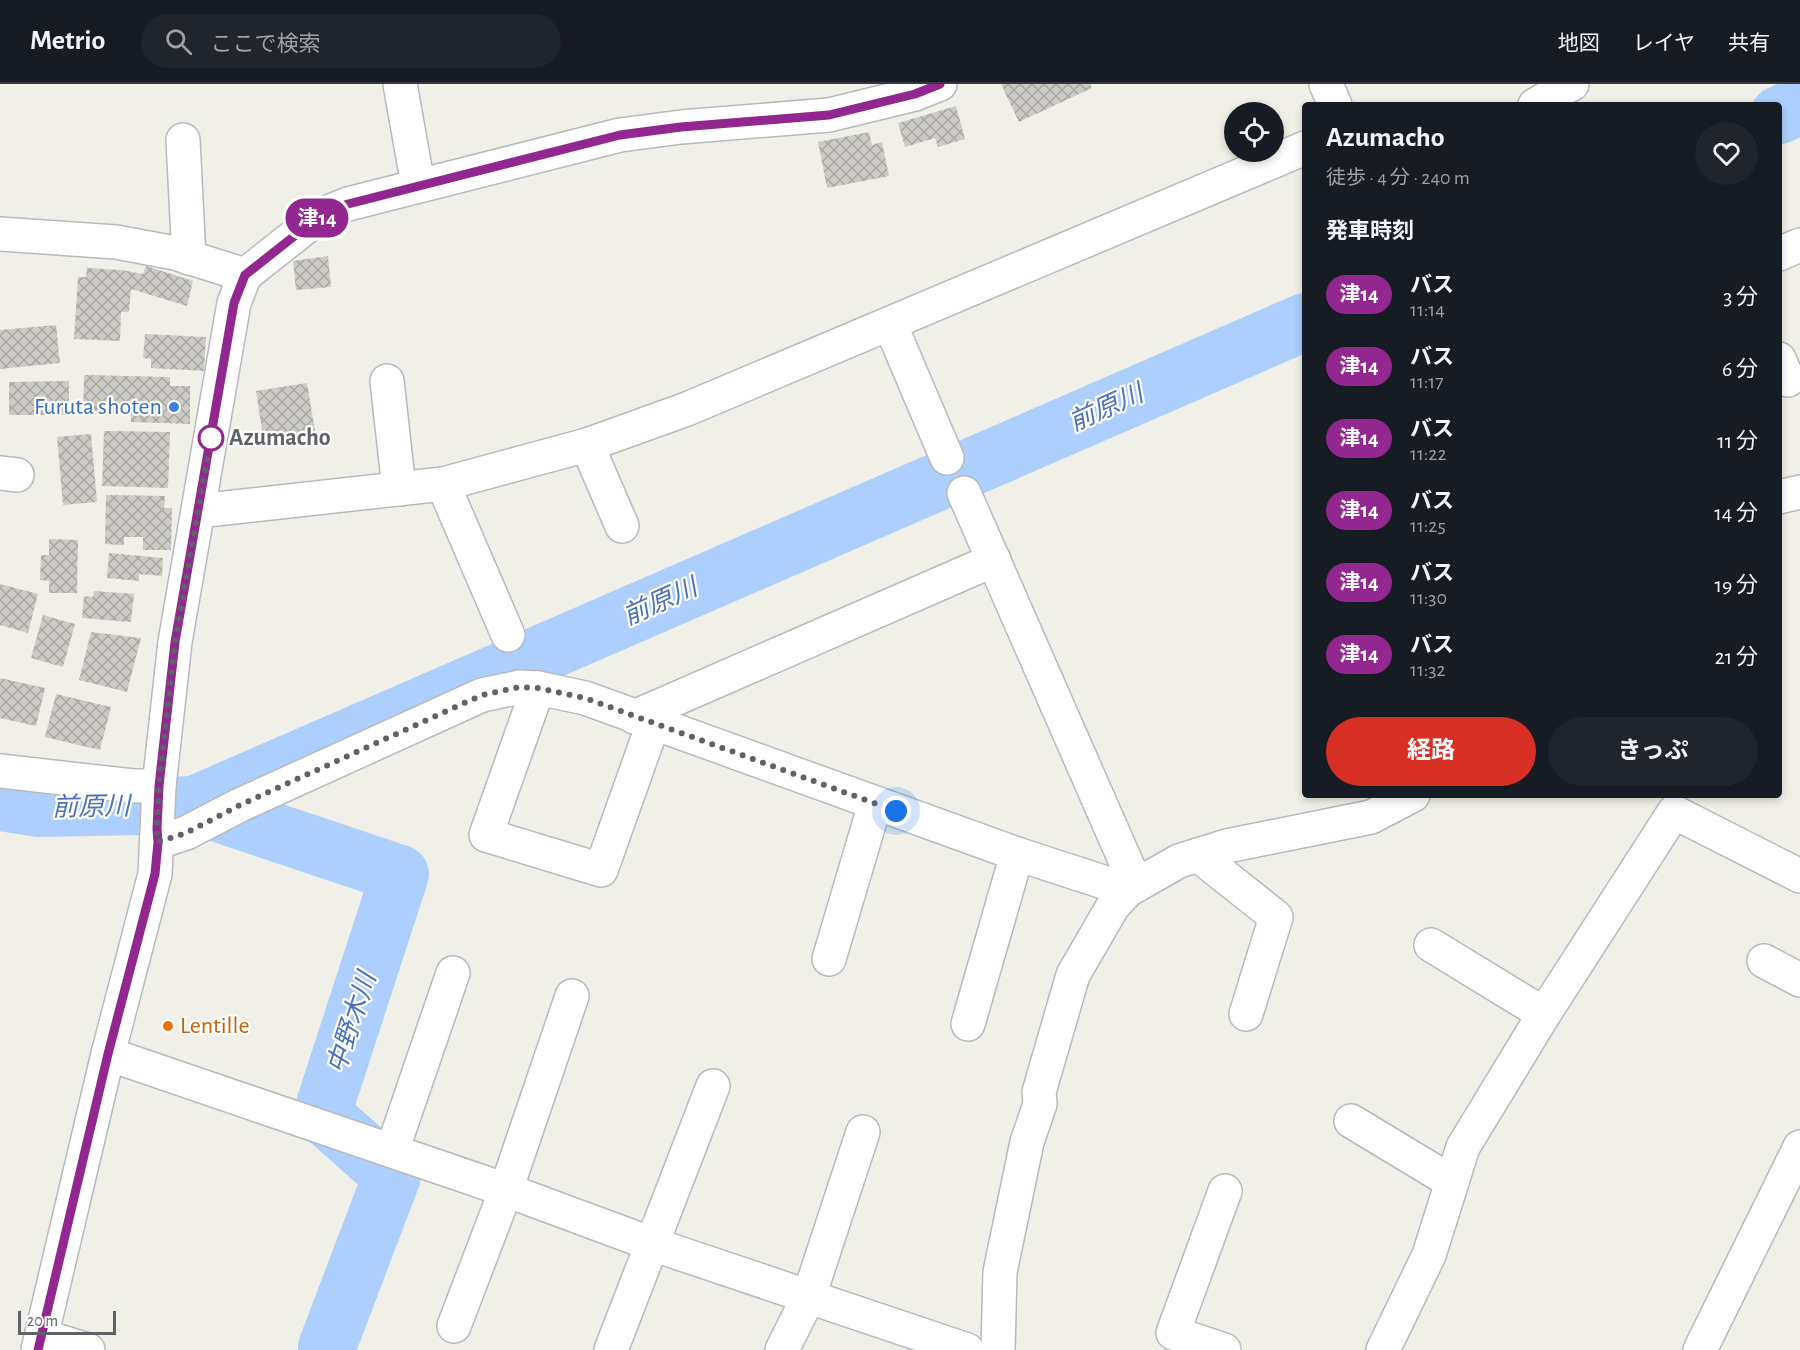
<!DOCTYPE html>
<html lang="ja">
<meta charset="utf-8">
<style>
body{margin:0;font-family:"Alegreya Sans","Noto Sans JP",sans-serif;background:#20242c;color:#f1f3f6;height:100vh;display:flex;flex-direction:column;font-size:22px;white-space:nowrap}
*{box-sizing:border-box;margin:0}
p{font-size:20px;color:#9ea1a6}
.icon{flex:none;width:33px;height:33px;fill:none;stroke:currentColor;stroke-width:2;stroke-linecap:round;stroke-linejoin:round}
.map{position:relative;flex:1;overflow:hidden}
.drawer{position:absolute;left:1302px;top:18px;width:480px;height:696px;display:flex;flex-direction:column;background:#171b24;border-radius:6px;box-shadow:0 3px 9px #0003}
.drawer>*{flex:none}
.badge{padding:0 12px;border-radius:20px;font-size:21px;line-height:39px}
.tools{position:absolute;left:1224px;top:18px;display:grid;gap:12px}
.tools a{display:grid;place-items:center;width:60px;height:60px;border-radius:50%;background:#171b24;box-shadow:0 3px 9px #0003;font-size:30px}
.scale{position:absolute;left:18px;bottom:15px;width:98px;box-sizing:border-box;padding-left:6px;border:3px solid #5f6268;border-top:0;font-size:16px;line-height:21px;white-space:nowrap;color:#5f6268;-webkit-text-stroke:4px #fff;paint-order:stroke}
.you{position:absolute;width:30px;height:30px;margin:-15px;border:4px solid #fff;border-radius:50%;background:#1a73e8;box-shadow:0 0 0 9px #1a73e833}
.map>.badge{position:absolute;translate:-50% -50%;box-shadow:0 0 0 3px #fff}
h2{padding:0 24px;font-size:22px;line-height:54px}
.round{display:grid;place-items:center;flex:none;width:63px;height:63px;border-radius:32px;background:#20242c}
.head{display:flex;align-items:center;justify-content:space-between;height:102px;padding:0 24px}
h1{font-size:28px;font-weight:700;line-height:45px}
.cta{display:flex;gap:12px;margin-top:auto;padding:12px 24px}
.cta a{flex:1;height:69px;border-radius:36px;background:#d93025;color:#fff;font-size:24px;font-weight:700;line-height:69px;text-align:center}
.cta a+a{background:#20242c;color:#f1f3f6}
ul{padding:0;list-style:none}
li{display:flex;align-items:center;gap:18px;height:72px;padding:0 24px}
li div{flex:1}
li b{display:block;font-size:22px}
li em{font-style:normal}
li .badge{min-width:66px;font-weight:700;text-align:center}
header{display:flex;align-items:center;gap:36px;box-sizing:border-box;height:84px;padding:0 30px;background:#171b24;border-bottom:2px solid #363941}
header strong{font-size:28px}
nav{display:flex;gap:33px;margin-inline-start:auto;font-size:21px}
.search{width:420px;height:54px;background:#20242c;display:flex;align-items:center;gap:15px;box-sizing:border-box;padding:0 21px;border-radius:33px;color:#9ea1a6;font-size:22px}
.map>svg:first-child{display:block}
</style>
<header>
<strong>Metrio</strong>
<div class="search"><svg class="icon" aria-label="search" viewBox="0 0 24 24"><circle cx="10" cy="10" r="6"/><path d="M15 15l6 6"/></svg>ここで検索</div>
<nav><a>地図</a><a>レイヤ</a><a>共有</a></nav>
</header>
<div class="map">
<svg width="1800" height="1266" viewBox="0 0 1800 1266">
<defs>
<pattern id="building-cross-hatch" width="8" height="8" patternUnits="userSpaceOnUse" patternTransform="scale(1.5)"><rect width="8" height="8" fill="#cccac5"/><path d="M0 0l8 8M0 8l8-8" fill="none" stroke="#a9a7a4"/></pattern>
</defs>
<rect width="100%" height="100%" fill="#f1f0e8"/>
<g fill="none" stroke-linecap="round" stroke-linejoin="round">
<!-- river -->
<g stroke="#accffd" stroke-width="58">
<path d="M1779,31L1800,22"/>
<path d="M0,718L39,724L194,721L1305,238"/>
<path d="M194,721L400,790L322,1030L392,1092L327,1263L328,1266"/>
</g>
</g>
<!-- building -->
<g fill="url(#building-cross-hatch)">
<path d="M1001,0H1090L1092,4L1019,38Z"/>
<path d="M956,22L965,55L938,63L935,54L905,63L898,39Z"/>
<path d="M869,48L872,61L882,58L889,92L827,104L818,58Z"/>
<path d="M328,172L331,203L296,206L293,177Z"/>
<path d="M146,182L193,197L187,222L131,205L129,228H121L120,257L74,255L78,193H86L87,184L122,186L143,190Z"/>
<path d="M56,241L60,279L0,285V246Z"/>
<path d="M145,250L206,253L204,287L151,284V275L143,274Z"/>
<path d="M84,291L170,293V302H190V340L131,338V322H118V330H83Z"/>
<path d="M69,297V331H9V298Z"/>
<path d="M307,299L315,347L292,350L293,354L264,359L256,307Z"/>
<path d="M104,347L170,348L168,404L102,402Z"/>
<path d="M91,350L97,418L63,421L57,353Z"/>
<path d="M106,411L165,412L164,424H172L171,466H143V453H124V461L105,460Z"/>
<path d="M49,455L78,456L77,509H49V497L40,496L41,471H49Z"/>
<path d="M109,469L163,474L162,492L139,490V497L107,494Z"/>
<path d="M0,500L38,510L28,549L0,541Z"/>
<path d="M94,507L134,510L131,538L82,534L84,512L93,513Z"/>
<path d="M43,531L75,540L63,583L31,574Z"/>
<path d="M91,548L141,554L127,608L79,596Z"/>
<path d="M0,594L45,604L36,642L0,634Z"/>
<path d="M56,610L111,623L100,666L45,653Z"/>
</g>
<g fill="none" stroke-linecap="round" stroke-linejoin="round">
<!-- minor casing -->
<g stroke="#b8b9be" stroke-width="36">
<g id="minor">
<path d="M400,0L418,101"/>
<path d="M1326,0L1335,21"/>
<path d="M1535,21L1572,0"/>
<path d="M183,56L189,174"/>
<path d="M0,150L116,158L175,169L245,191"/>
<path d="M1779,170L1800,161"/>
<path d="M890,240L947,374"/>
<path d="M1779,275L1788,296"/>
<path d="M387,297L399,405"/>
<path d="M587,361L622,442"/>
<path d="M0,389L17,391"/>
<path d="M443,400L508,551"/>
<path d="M964,409L1136,801"/>
<path d="M1779,413L1800,408"/>
<path d="M198,427L443,400L587,361L687,325L1305,64"/>
<path d="M538,604L486,751L601,786L653,640"/>
<path d="M634,633L994,476"/>
<path d="M0,687L133,702H159"/>
<path d="M158,758L186,749L240,721L482,611L520,603L538,604L585,614L1017,770L1128,806"/>
<path d="M1198,771L1276,833L1246,930"/>
<path d="M1431,861L1544,930"/>
<path d="M829,875L875,720"/>
<path d="M1764,877L1800,896"/>
<path d="M968,940L1017,770"/>
<path d="M108,970L506,1106L652,1160L967,1266"/>
<path d="M1351,1037L1452,1098"/>
<path d="M392,1067L453,889"/>
<path d="M454,1242L506,1106L572,912"/>
<path d="M42,1252L88,1266"/>
<path d="M38,1266L108,970L155,790L159,702L175,558L234,219L245,191L321,131L348,120L620,51L681,43L829,31L915,10L940,0"/>
<path d="M611,1266L713,1002"/>
<path d="M782,1266L809,1212L863,1048"/>
<path d="M998,1266L1000,1188L1027,1058L1040,1020L1039,1008L1073,891L1113,822L1128,806L1179,777L1227,762L1371,733L1413,711"/>
<path d="M1224,1266L1173,1249L1225,1107"/>
<path d="M1383,1266L1429,1171L1463,1063L1544,930L1674,728L1800,792"/>
<path d="M1700,1266L1800,1063"/>
</g>
</g>
<!-- minor -->
<use href="#minor" stroke="#fff" stroke-width="33"/>
</g>
<g fill="none" stroke-linecap="round" stroke-linejoin="round">
<!-- line casing -->
<g stroke="#fff" stroke-width="14">
<path id="line" d="M38,1266L108,970L155,790L158,758L157,745L159,702L175,558L234,219L245,191L321,131L348,120L620,51L681,43L829,31L915,10L940,0"/>
</g>
<!-- line -->
<use href="#line" stroke="#92278f" stroke-width="9"/>
<!-- walk -->
<path stroke="#5f6268" stroke-width="6" stroke-dasharray="0 10.8" d="M211,354L175,558L159,702L157,745L158,758L186,749L240,721L482,611L520,603L538,604L585,614L896,727"/>
</g>
<!-- markers -->
<circle fill="#3f7fe0" stroke="#fff" stroke-width="2" cx="174" cy="323" r="6"/>
<circle fill="#fff" stroke="#92278f" stroke-width="3" cx="211" cy="354" r="12"/>
<circle fill="#e8710a" stroke="#fff" stroke-width="2" cx="168" cy="942" r="6"/>
<g text-anchor="middle" dominant-baseline="central" stroke-width="4.5" stroke-linejoin="round" paint-order="stroke">
<!-- shop labels -->
<g font-size="24" fill="#366cbe" stroke="#fff" text-anchor="end">
<text x="162" y="323">Furuta shoten</text>
</g>
<!-- stop labels -->
<g font-size="24" font-weight="bold" fill="#5f6268" stroke="#fff" text-anchor="start">
<text x="229" y="354">Azumacho</text>
</g>
<!-- food labels -->
<g font-size="24" fill="#c56008" stroke="#fff" text-anchor="start">
<text x="180" y="942">Lentille</text>
</g>
<!-- water labels -->
<g font-size="26" font-style="italic" fill="#4a71b9" stroke="#fff">
<text transform="translate(1106 324) rotate(-24)">前原川</text>
<text transform="translate(660 518) rotate(-24)">前原川</text>
<text transform="translate(91 723) rotate(-1)">前原川</text>
<text transform="translate(352 939) rotate(-72)">中野木川</text>
</g>
</g>
</svg>
<div class="tools">
<a><svg class="icon" aria-label="locate" viewBox="0 0 24 24"><circle cx="12" cy="12" r="6"/><path d="M12 2v4M12 18v4M2 12h4M18 12h4"/></svg></a>
</div>
<div class="scale">20 m</div>
<div class="you" style="left:896px;top:727px"></div>
<b class="badge" style="left:317px;top:134px;background:#92278f;color:#fff">津14</b>
<section class="drawer">
<div class="head"><div><h1>Azumacho</h1><p>徒歩 · 4 分 · 240 m</p></div><a class="round"><svg class="icon" aria-label="heart" viewBox="0 0 24 24"><path d="M12 20l-8-8c-3-5 5-10 8-4 3-6 11-1 8 4z"/></svg></a></div>
<h2>発車時刻</h2>
<ul>
<li><span class="badge" style="background:#92278f;color:#fff">津14</span><div><b>バス</b><p>11:14</p></div><em>3 分</em></li>
<li><span class="badge" style="background:#92278f;color:#fff">津14</span><div><b>バス</b><p>11:17</p></div><em>6 分</em></li>
<li><span class="badge" style="background:#92278f;color:#fff">津14</span><div><b>バス</b><p>11:22</p></div><em>11 分</em></li>
<li><span class="badge" style="background:#92278f;color:#fff">津14</span><div><b>バス</b><p>11:25</p></div><em>14 分</em></li>
<li><span class="badge" style="background:#92278f;color:#fff">津14</span><div><b>バス</b><p>11:30</p></div><em>19 分</em></li>
<li><span class="badge" style="background:#92278f;color:#fff">津14</span><div><b>バス</b><p>11:32</p></div><em>21 分</em></li>
</ul>
<div class="cta"><a>経路</a><a>きっぷ</a></div>
</section>
</div>
